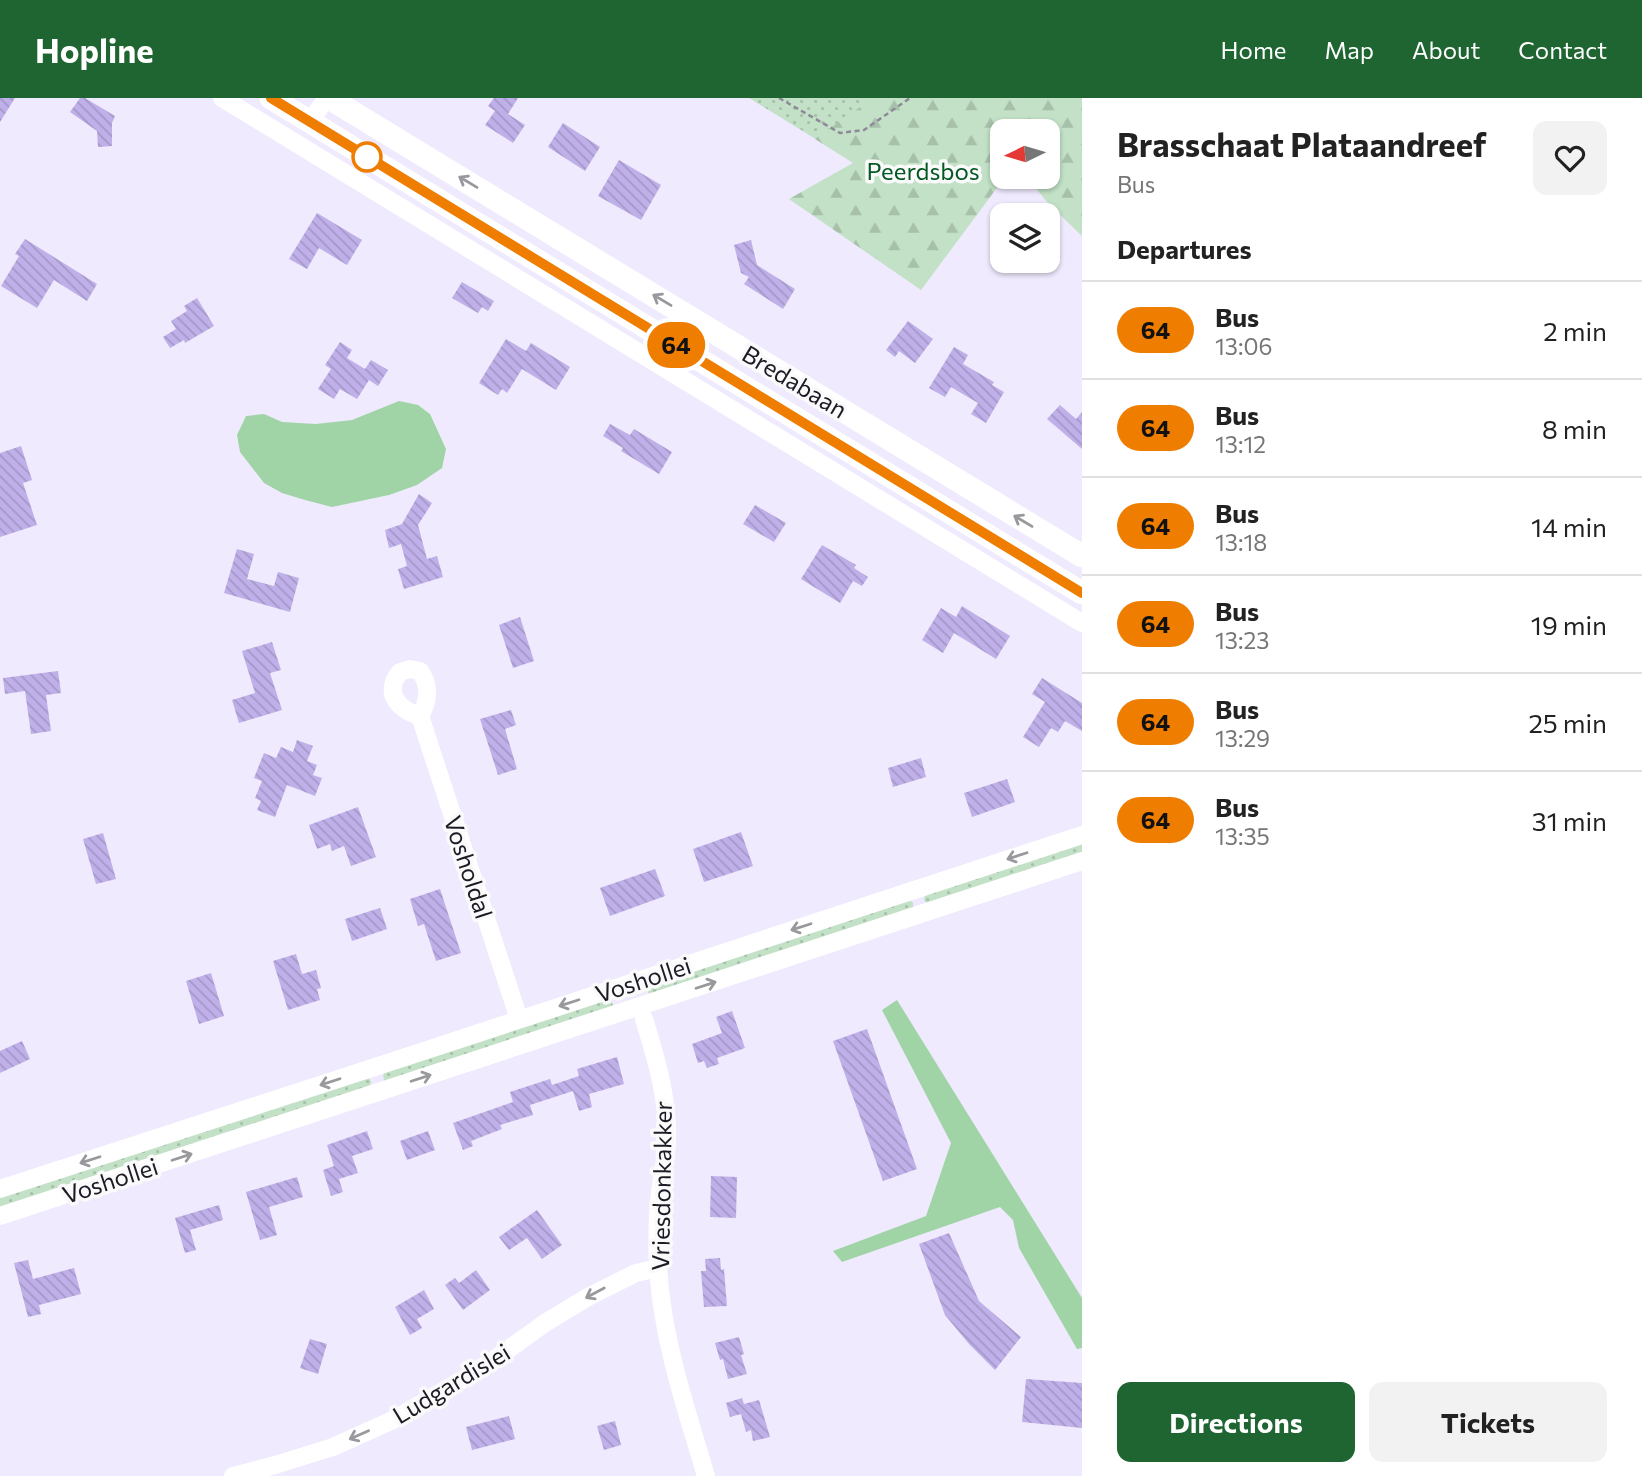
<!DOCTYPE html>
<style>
body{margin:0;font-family:Commissioner,sans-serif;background:#f2f2f2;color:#222;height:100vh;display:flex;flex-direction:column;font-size:26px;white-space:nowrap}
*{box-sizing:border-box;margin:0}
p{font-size:23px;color:#767676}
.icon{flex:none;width:38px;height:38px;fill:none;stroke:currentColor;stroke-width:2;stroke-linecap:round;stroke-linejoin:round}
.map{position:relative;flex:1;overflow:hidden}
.sheet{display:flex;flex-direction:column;background:#fff;width:560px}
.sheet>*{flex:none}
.badge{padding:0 14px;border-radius:23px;font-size:24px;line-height:46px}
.needle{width:46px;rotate:265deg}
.buttons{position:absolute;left:990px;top:21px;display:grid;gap:14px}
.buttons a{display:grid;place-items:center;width:70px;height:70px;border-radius:14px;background:#fff;box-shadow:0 2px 5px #0004;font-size:35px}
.map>.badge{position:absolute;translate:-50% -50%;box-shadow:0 0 0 4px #fff}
h2{padding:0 35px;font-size:26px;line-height:63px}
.round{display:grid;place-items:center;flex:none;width:74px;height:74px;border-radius:14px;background:#f2f2f2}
.overview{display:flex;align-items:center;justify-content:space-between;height:119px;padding:0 35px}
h1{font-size:33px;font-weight:700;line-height:52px}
.primary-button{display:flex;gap:14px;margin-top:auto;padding:14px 35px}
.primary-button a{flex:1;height:80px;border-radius:14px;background:#1e6531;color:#fff;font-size:28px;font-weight:700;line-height:80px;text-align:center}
.primary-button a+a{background:#f2f2f2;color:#222}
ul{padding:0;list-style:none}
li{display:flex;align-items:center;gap:21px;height:98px;padding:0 35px;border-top:2px solid #e0e0e0}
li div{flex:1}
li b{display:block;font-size:26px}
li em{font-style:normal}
li .badge{min-width:77px;font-weight:700;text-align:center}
header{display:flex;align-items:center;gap:42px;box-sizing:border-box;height:98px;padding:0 35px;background:#1e6531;color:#fff}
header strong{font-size:33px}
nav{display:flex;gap:38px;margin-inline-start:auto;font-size:24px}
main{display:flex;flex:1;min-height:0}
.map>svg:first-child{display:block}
</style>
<header>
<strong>Hopline</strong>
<nav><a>Home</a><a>Map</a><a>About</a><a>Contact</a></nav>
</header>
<main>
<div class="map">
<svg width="1082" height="1378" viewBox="0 0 1082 1378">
<defs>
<pattern id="green-dots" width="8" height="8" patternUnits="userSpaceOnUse" patternTransform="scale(1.75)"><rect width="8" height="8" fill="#c2e1c6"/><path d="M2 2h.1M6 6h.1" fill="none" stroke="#a6c0aa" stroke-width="1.8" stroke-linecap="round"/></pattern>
<pattern id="forest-firs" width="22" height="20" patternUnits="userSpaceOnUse" patternTransform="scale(1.75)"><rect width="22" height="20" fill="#c2e1c6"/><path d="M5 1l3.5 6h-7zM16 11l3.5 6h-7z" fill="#a6c0aa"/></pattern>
<pattern id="building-back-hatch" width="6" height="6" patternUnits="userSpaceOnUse" patternTransform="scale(1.75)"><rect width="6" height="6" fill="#c0b0e9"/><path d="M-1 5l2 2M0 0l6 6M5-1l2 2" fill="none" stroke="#a597c8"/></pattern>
</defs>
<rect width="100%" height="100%" fill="#efeafd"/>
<!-- green -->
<g fill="url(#green-dots)">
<path d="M749,0H956L853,64Z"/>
<path d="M1082,742V759L927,806L924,802L925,796Z"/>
<path d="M909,801L913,805V811L650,900L645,885Z"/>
<path d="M610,897L614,912L384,983L383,974Z"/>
<path d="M369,980L371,984L370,989L0,1112V1097Z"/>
</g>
<!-- forest -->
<path fill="url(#forest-firs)" d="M873,0H1082V138L1047,104L1027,79H1048V33H1003V79H1005L921,192L789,101L853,65L815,41Z"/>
<!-- water -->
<g fill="#a0d4a7">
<path d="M399,303L418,307L430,316L446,351L442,370L417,387L389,397L332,409L305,402L282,395L264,385L240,354L237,337L246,318L264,316L282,324L316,326L352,322Z"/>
<path d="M897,902L1082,1200V1250L1077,1251L1019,1150L1013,1122L1000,1109L842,1164L833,1153L926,1118L951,1045L882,912Z"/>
</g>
<!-- building -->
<g fill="url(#building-back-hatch)">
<path d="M0,0H15L0,24Z"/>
<path d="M80,0H85L115,18L112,25V48L98,49L97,33L70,14Z"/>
<path d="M494,0H518L508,16L525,27L513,45L485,27L495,13L488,8Z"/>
<path d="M563,25L600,49L585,73L548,49Z"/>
<path d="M619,62L661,87L641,122L598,98Z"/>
<path d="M317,115L362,142L347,167L319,150L307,171L289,161Z"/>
<path d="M25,141L97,186L87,203L54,182L37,210L1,188L19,158L15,156Z"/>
<path d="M751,142L757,167L795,191L783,211L744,186L749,179L741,175L734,147Z"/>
<path d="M462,184L494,203L488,213L482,209L478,215L452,200Z"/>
<path d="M197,200L214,228L185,245L184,242L170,250L163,239L176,231L171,223L187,213L184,208Z"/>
<path d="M908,223L933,241L915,265L899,253L895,259L886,252Z"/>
<path d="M506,241L526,253L531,245L570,269L556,292L522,271L507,295L502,291L498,297L479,285Z"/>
<path d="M340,244L352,252L347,260L365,271L371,262L388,272L378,288L369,282L357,301L340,291L334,301L318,291L331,271L325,267Z"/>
<path d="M954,249L968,257L963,266L994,284L992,287L1004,294L986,325L971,316L978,305L951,289L945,299L929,290Z"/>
<path d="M1060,307L1076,321L1082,314V351L1047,321Z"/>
<path d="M610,326L630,337L634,331L672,354L659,376L621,353L623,350L603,338Z"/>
<path d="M21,348L32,382L23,385L37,427L0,439V355Z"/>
<path d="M419,396L432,405L418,427L427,461L437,458L443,479L404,491L398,471L407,468L401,446L389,450L385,432L402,426Z"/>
<path d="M755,407L786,425L774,444L743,426Z"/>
<path d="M822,447L856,467L854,470L868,479L862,488L853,483L840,505L801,481Z"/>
<path d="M237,451L254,456L247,481L274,488L278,474L299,480L290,514L224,495Z"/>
<path d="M962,508L1010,538L996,561L954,535L943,555L922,542L941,510L956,519Z"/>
<path d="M520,519L534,563L513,570L499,527Z"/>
<path d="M272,544L281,572L270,575L282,612L239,625L232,602L255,595L242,553Z"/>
<path d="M58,573L61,595L46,597L51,633L31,636L25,593L5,596L3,580Z"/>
<path d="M1042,580L1082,605V633L1065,623L1058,634L1051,630L1039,649L1023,639L1045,604L1032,596Z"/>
<path d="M511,612L516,627L505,631L517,671L498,677L480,621Z"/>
<path d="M297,642L313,648L307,663L317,667L313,677L322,680L315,698L287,687L275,719L257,712L261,703L255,700L262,683L254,680L264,655L276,660L281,649L293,654Z"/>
<path d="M921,660L926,679L893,689L888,670Z"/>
<path d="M1007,681L1015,704L972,719L964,695Z"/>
<path d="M358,709L376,759L351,768L344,748L332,753L330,746L317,751L309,727Z"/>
<path d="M741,734L753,768L704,784L693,751Z"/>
<path d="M103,735L116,781L96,786L83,741Z"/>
<path d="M655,771L665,798L610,818L600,790Z"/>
<path d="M440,791L461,855L436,863L424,826L418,828L410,801Z"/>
<path d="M380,810L387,831L352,843L345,821Z"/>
<path d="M296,856L302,876L316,872L321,890L317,891L320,902L288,912L273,863Z"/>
<path d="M211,875L224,918L199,926L186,883Z"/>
<path d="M732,913L745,950L717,960L719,966L707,970L704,963L698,965L692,946L722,935L716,919Z"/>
<path d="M867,931L917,1071L883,1083L833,943Z"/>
<path d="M22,943L30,961L0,975V953Z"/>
<path d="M617,959L624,986L589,996L592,1009L579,1013L573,993L530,1007L533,1017L500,1027L502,1031L471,1043L473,1048L463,1052L453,1025L513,1004L510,994L550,981L552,987L579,978L577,971Z"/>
<path d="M367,1033L373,1051L352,1058L358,1075L339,1081L343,1094L331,1098L323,1072L334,1068L327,1047Z"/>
<path d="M428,1033L435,1052L407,1062L400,1043Z"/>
<path d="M711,1078L737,1079L736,1120L710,1119Z"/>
<path d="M297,1079L303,1099L269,1109L277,1137L260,1142L246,1094Z"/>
<path d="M219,1107L223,1122L190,1132L196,1152L185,1155L175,1120Z"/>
<path d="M537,1112L562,1147L542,1161L527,1140L509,1152L499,1139Z"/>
<path d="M949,1135L979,1203L1021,1239L995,1272L969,1246L945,1217L919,1146Z"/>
<path d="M720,1160L721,1172L724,1171L727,1208L704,1209L701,1173H706L705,1161Z"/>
<path d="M28,1162L33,1181L74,1170L81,1196L39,1207L41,1216L28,1219L14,1165Z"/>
<path d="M476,1172L490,1192L463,1212L445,1187L455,1180L459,1185Z"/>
<path d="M424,1192L434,1211L417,1221L422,1230L410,1237L395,1209Z"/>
<path d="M739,1239L744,1256L741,1257L747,1276L728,1281L723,1261L720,1262L715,1245Z"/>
<path d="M310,1241L327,1246L318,1276L300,1270Z"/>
<path d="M1026,1281L1082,1285V1330L1022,1324Z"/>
<path d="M742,1300L744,1306L759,1302L770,1339L753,1343L751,1332L746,1334L741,1316L730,1319L726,1305Z"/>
<path d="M509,1318L515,1341L472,1352L466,1329Z"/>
<path d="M615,1323L621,1347L604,1352L597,1328Z"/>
</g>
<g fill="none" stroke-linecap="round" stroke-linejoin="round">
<!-- path -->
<path stroke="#8e8999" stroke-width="2.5" stroke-dasharray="5 3.5" stroke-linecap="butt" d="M779,0L840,35L864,32L910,0"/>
<!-- minor -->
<g stroke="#fff" stroke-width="18">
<path d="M222,0L1082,525"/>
<path d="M310,23L327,0"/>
<path d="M410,571L420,573C430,587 429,603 420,618C405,614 388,602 394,584C395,580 398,577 400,574Z"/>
<path d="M420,618L519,921"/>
<path d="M644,921C656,960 668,1000 667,1041C667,1059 662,1077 660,1095C657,1119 657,1145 658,1169C662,1241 686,1310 706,1378"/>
<path d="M0,1091L372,970L1082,737"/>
<path d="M0,1118L1082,763"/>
<path d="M233,1378L275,1367L333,1349L393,1322L452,1288L495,1261L545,1225L588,1199L636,1175L658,1170"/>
</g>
<!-- major -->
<g stroke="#fff" stroke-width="23">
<path d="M271,0L1082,495"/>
<path d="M329,0L1082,458"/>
</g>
</g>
<!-- one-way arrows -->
<defs><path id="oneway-shaft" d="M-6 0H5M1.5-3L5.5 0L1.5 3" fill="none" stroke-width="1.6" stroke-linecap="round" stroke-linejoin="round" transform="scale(1.75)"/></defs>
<g stroke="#99989d">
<use href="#oneway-shaft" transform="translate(468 84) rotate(-149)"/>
<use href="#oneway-shaft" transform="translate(662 202) rotate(-149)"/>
<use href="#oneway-shaft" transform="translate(1023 423) rotate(-149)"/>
<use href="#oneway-shaft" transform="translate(1017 758) rotate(162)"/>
<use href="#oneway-shaft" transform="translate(801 829) rotate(162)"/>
<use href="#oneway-shaft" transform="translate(706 887) rotate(-18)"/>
<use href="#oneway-shaft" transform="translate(569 905) rotate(162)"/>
<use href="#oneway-shaft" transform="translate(421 980) rotate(-18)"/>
<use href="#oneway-shaft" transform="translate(330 984) rotate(162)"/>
<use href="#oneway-shaft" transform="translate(182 1059) rotate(-18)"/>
<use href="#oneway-shaft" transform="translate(90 1062) rotate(162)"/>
<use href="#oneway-shaft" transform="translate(595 1195) rotate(152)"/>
<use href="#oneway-shaft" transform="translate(359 1337) rotate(156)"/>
</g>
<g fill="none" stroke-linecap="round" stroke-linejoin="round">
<!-- line casing -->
<g stroke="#fff" stroke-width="16">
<path id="line" d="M271,0L1082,495"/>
</g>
<!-- line -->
<use href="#line" stroke="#ef7d00" stroke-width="10"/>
</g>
<!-- markers -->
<circle fill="#fff" stroke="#ef7d00" stroke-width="3.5" cx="367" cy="59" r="14"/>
<g text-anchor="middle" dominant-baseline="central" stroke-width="7" stroke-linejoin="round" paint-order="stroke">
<!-- park labels -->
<g font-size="24" fill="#035722" stroke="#fafafa">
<text x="923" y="72">Peerdsbos</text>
</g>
<!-- street labels -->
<g font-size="24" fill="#1d1a25" stroke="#fafafa">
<text transform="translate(795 283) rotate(31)">Bredabaan</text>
<text transform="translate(469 769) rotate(72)">Vosholdal</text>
<text transform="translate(643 881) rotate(-18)">Voshollei</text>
<text transform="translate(110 1082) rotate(-18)">Voshollei</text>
<text transform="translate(661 1088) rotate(-89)">Vriesdonkakker</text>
<text transform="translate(451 1285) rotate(-31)">Ludgardislei</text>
</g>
</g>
</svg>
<div class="buttons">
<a><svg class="needle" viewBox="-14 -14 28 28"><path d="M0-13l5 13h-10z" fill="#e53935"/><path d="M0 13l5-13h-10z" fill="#767676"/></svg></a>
<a><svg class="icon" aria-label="layers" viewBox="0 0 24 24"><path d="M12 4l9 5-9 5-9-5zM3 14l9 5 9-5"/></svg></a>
</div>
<b class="badge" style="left:676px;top:247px;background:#ef7d00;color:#111">64</b>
</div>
<section class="sheet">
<div class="overview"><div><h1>Brasschaat Plataandreef</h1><p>Bus</p></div><a class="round"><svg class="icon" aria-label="heart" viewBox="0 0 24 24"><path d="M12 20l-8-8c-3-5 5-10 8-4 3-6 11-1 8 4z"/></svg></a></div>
<h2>Departures</h2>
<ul>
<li><span class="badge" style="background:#ef7d00;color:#111">64</span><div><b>Bus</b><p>13:06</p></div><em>2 min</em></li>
<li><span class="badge" style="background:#ef7d00;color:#111">64</span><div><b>Bus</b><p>13:12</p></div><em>8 min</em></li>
<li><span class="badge" style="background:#ef7d00;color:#111">64</span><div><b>Bus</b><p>13:18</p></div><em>14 min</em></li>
<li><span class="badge" style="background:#ef7d00;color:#111">64</span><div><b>Bus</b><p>13:23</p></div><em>19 min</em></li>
<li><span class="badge" style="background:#ef7d00;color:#111">64</span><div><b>Bus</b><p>13:29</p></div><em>25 min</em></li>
<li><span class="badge" style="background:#ef7d00;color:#111">64</span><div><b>Bus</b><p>13:35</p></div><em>31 min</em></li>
</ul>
<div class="primary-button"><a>Directions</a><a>Tickets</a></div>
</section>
</main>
